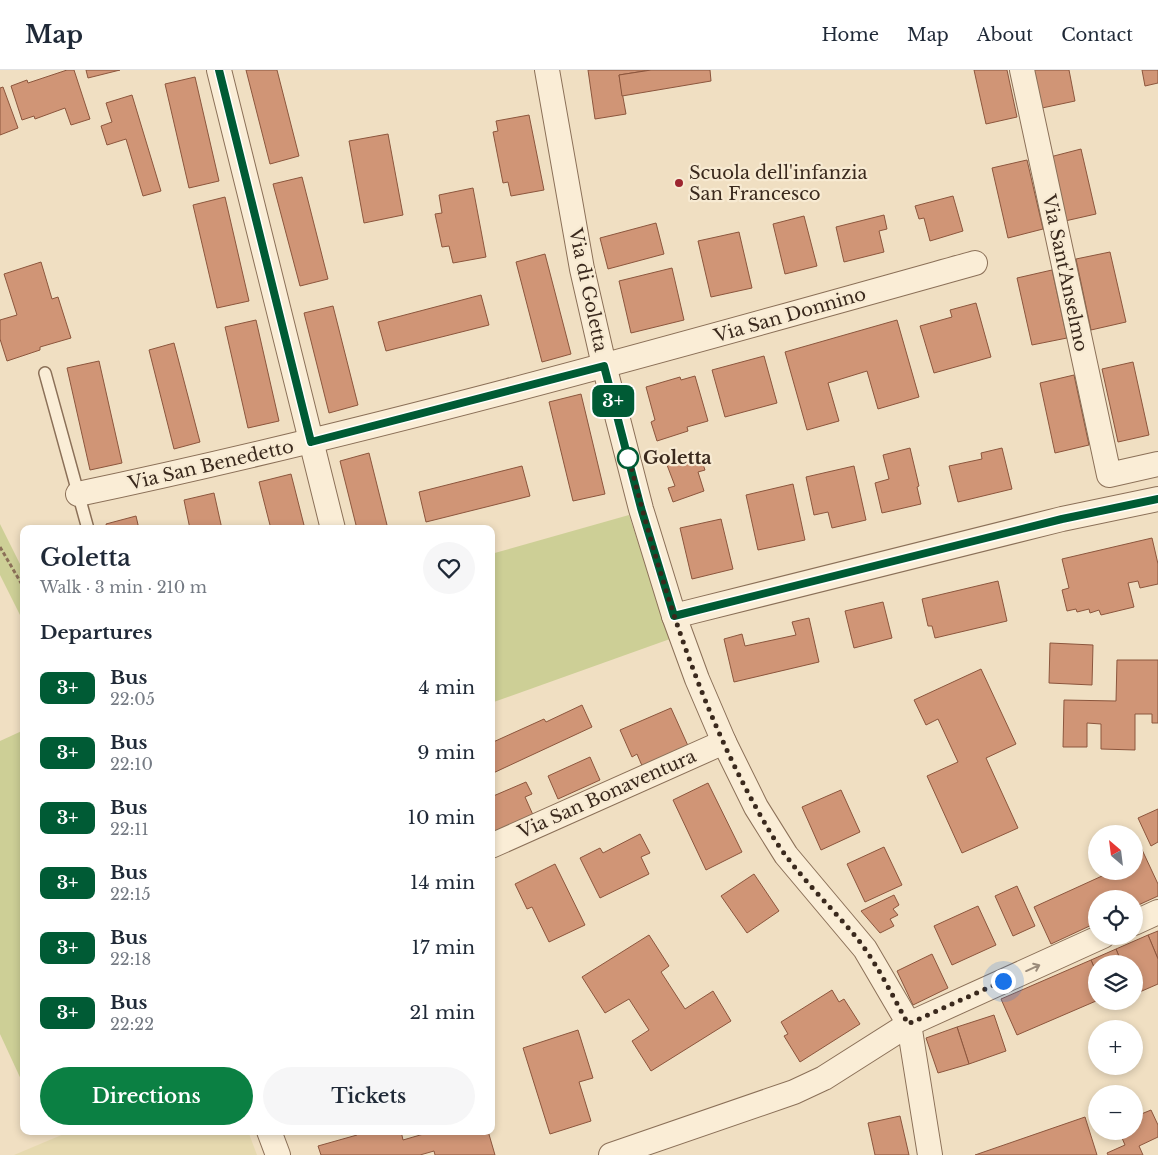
<!DOCTYPE html>
<meta charset="utf-8">
<style>
body{margin:0;font-family:"Libre Baskerville",serif;background:#f6f6f7;color:#1f2937;height:100vh;display:flex;flex-direction:column;font-size:19px;white-space:nowrap}
*{box-sizing:border-box;margin:0}
p{font-size:16px;color:#747a83}
.icon{flex:none;width:28px;height:28px;fill:none;stroke:currentColor;stroke-width:2;stroke-linecap:round;stroke-linejoin:round}
.map{position:relative;flex:1;overflow:hidden}
.details{position:absolute;left:20px;top:455px;width:475px;height:610px;display:flex;flex-direction:column;background:#fff;border-radius:10px;box-shadow:0 2px 8px #0003}
.details>*{flex:none}
.badge{padding:0 10px;border-radius:8px;font-size:18px;line-height:32px}
.needle{width:32px;rotate:332deg}
.fabs{position:absolute;left:1088px;top:755px;display:grid;gap:10px}
.fabs a{display:grid;place-items:center;width:55px;height:55px;border-radius:50%;background:#fff;box-shadow:0 2px 8px #0003;font-size:25px}
.you{position:absolute;width:25px;height:25px;margin:-12px;border:4px solid #fff;border-radius:50%;background:#1a73e8;box-shadow:0 0 0 8px #1a73e833}
.map>.badge{position:absolute;translate:-50% -50%;box-shadow:0 0 0 2px #fff}
h2{padding:0 20px;font-size:19px;line-height:45px}
.round{display:grid;place-items:center;flex:none;width:52px;height:52px;border-radius:26px;background:#f6f6f7}
.overview{display:flex;align-items:center;justify-content:space-between;height:85px;padding:0 20px}
h1{font-size:24px;font-weight:600;line-height:38px}
.button{display:flex;gap:10px;margin-top:auto;padding:10px 20px}
.button a{flex:1;height:58px;border-radius:30px;background:#0b8043;color:#fff;font-size:20px;font-weight:600;line-height:58px;text-align:center}
.button a+a{background:#f6f6f7;color:#1f2937}
ul{padding:0;list-style:none}
li{display:flex;align-items:center;gap:15px;height:65px;padding:0 20px}
li div{flex:1}
li b{display:block;font-size:19px}
li em{font-style:normal}
li .badge{min-width:55px;font-weight:700;text-align:center}
header{display:flex;align-items:center;gap:30px;box-sizing:border-box;height:70px;padding:0 25px;background:#fff;border-bottom:1px solid #e0e1e3}
header strong{font-size:24px}
nav{display:flex;gap:28px;margin-inline-start:auto;font-size:18px}
.map>svg:first-child{display:block}
</style>
<header>
<strong>Map</strong>
<nav><a>Home</a><a>Map</a><a>About</a><a>Contact</a></nav>
</header>
<div class="map">
<svg width="1158" height="1085" viewBox="0 0 1158 1085">
<rect width="100%" height="100%" fill="#f0dfc2"/>
<!-- farmland -->
<path fill="#e6d9af" d="M71,1061H248L257,1085H14Z"/>
<!-- green -->
<g fill="#cdcf96">
<path d="M629,445L670,569L491,633V484Z"/>
<path d="M0,454L24,502V553L0,505Z"/>
<path d="M24,660V1016L0,964V671Z"/>
</g>
<!-- building -->
<g fill="#d09576" stroke="#8c563d">
<path d="M67,0H74L90,49L71,55L65,38L35,49L34,46L22,50L11,16L27,10L28,13Z"/>
<path d="M86,0H120L88,8Z"/>
<path d="M246,0H277L299,86L270,94Z"/>
<path d="M588,0H651L619,5L626,44L595,49Z"/>
<path d="M651,0H710L711,11L622,26L619,5Z"/>
<path d="M974,0H1007L1017,47L986,54Z"/>
<path d="M1034,0H1069L1075,31L1042,38Z"/>
<path d="M1142,0H1158V13L1145,16Z"/>
<path d="M195,7L219,111L189,118L165,14Z"/>
<path d="M3,17L18,58L0,65V18Z"/>
<path d="M132,25L161,121L143,126L126,69L107,75L101,56L112,52L106,33Z"/>
<path d="M529,45L544,120L511,126L508,112L503,113L493,62L498,61L496,51Z"/>
<path d="M388,64L403,145L364,153L349,71Z"/>
<path d="M1081,79L1096,144L1065,151L1050,87Z"/>
<path d="M1027,90L1043,159L1008,168L992,98Z"/>
<path d="M302,107L328,209L300,216L273,114Z"/>
<path d="M473,118L486,187L453,193L449,176L442,177L435,144L442,143L439,125Z"/>
<path d="M953,126L963,161L930,171L924,148L919,149L915,136Z"/>
<path d="M225,127L249,231L217,238L193,135Z"/>
<path d="M884,145L887,159L879,161L884,182L844,192L836,157Z"/>
<path d="M804,146L817,196L785,204L773,154Z"/>
<path d="M656,153L664,184L608,199L600,168Z"/>
<path d="M739,162L752,218L711,227L698,171Z"/>
<path d="M1110,182L1126,252L1091,260L1076,189Z"/>
<path d="M545,184L571,284L542,292L516,192Z"/>
<path d="M41,192L52,229L58,227L71,268L40,277V280L7,291L0,269V250L17,245L4,204Z"/>
<path d="M672,198L684,250L631,263L619,211Z"/>
<path d="M1052,200L1067,268L1032,275L1017,208Z"/>
<path d="M481,225L489,255L386,281L378,252Z"/>
<path d="M976,233L991,287L934,303L920,256L952,247L950,240Z"/>
<path d="M333,236L358,335L329,343L304,243Z"/>
<path d="M256,250L279,351L248,358L225,257Z"/>
<path d="M897,250L919,327L878,339L867,301L828,313L839,351L807,360L785,282Z"/>
<path d="M174,273L200,372L174,379L149,280Z"/>
<path d="M764,286L777,333L725,347L712,300Z"/>
<path d="M99,291L122,393L90,400L67,298Z"/>
<path d="M1133,292L1149,365L1118,372L1102,299Z"/>
<path d="M1074,305L1089,375L1055,383L1040,313Z"/>
<path d="M695,306L708,351L687,357L688,361L657,371L651,352L655,350L646,317L680,307L681,310Z"/>
<path d="M581,324L605,424L573,431L549,332Z"/>
<path d="M910,378L919,416L917,417L921,434L882,443L875,413L889,409L883,385Z"/>
<path d="M1002,378L1012,419L958,432L949,396L982,389L981,383Z"/>
<path d="M369,383L388,459H357L340,391Z"/>
<path d="M699,383L705,400L698,402L704,421L673,432L668,418L675,416L667,395Z"/>
<path d="M522,396L530,426L426,452L419,422Z"/>
<path d="M854,396L866,450L832,458L828,442L814,445L806,407Z"/>
<path d="M291,404L305,459H271L259,412Z"/>
<path d="M793,414L805,470L758,480L746,425Z"/>
<path d="M214,423L222,459H190L184,430Z"/>
<path d="M136,446L139,459H107L106,454Z"/>
<path d="M721,449L733,499L692,509L680,458Z"/>
<path d="M1152,468L1158,494V514L1140,518L1138,511L1128,513L1134,537L1101,545L1099,540L1090,543L1089,539L1077,542L1076,539L1067,541L1062,520L1069,518L1062,489Z"/>
<path d="M998,511L1007,551L935,568L932,556H928L922,529Z"/>
<path d="M883,532L892,568L854,578L845,541Z"/>
<path d="M809,548L819,592L734,612L724,569L742,564L745,576L796,565L792,552Z"/>
<path d="M1050,573L1093,575L1092,615L1049,613Z"/>
<path d="M1117,590H1158V653H1152V644H1135V680L1101,679V654L1087,653V677H1063L1064,630L1116,631Z"/>
<path d="M981,599L1016,674L986,688L1018,758L962,783L927,706L958,692L938,649L926,655L914,630Z"/>
<path d="M582,635L592,657L491,704V673L544,649L546,652Z"/>
<path d="M671,638L689,678L643,698L637,684L632,687L620,660Z"/>
<path d="M590,687L600,710L558,729L548,706Z"/>
<path d="M526,712L532,724L525,727L533,745L491,763V727Z"/>
<path d="M708,713L742,782L706,800L673,730Z"/>
<path d="M841,720L860,762L821,780L802,737Z"/>
<path d="M1158,739V772L1151,776L1138,748Z"/>
<path d="M640,764L650,783L641,787L649,804L600,828L580,788L600,778L603,783Z"/>
<path d="M1137,769L1158,814V826L1134,837V829H1096V853L1051,874L1034,837L1113,801H1134V770Z"/>
<path d="M884,777L902,815L865,832L847,794Z"/>
<path d="M555,794L585,855L549,872L532,837L527,839L515,814Z"/>
<path d="M754,804L779,841L747,863L721,826Z"/>
<path d="M1017,816L1035,856L1013,866L995,826Z"/>
<path d="M894,825L899,835L893,839L898,845L890,849L894,856L880,863L861,841Z"/>
<path d="M978,836L996,875L952,895L934,856Z"/>
<path d="M1158,861V889L1148,865Z"/>
<path d="M649,865L669,896L661,902L685,939L713,921L731,951L651,1001L632,971L649,960L629,929L605,943L582,907Z"/>
<path d="M1148,865L1158,889V914L1135,924L1134,920V894H1122L1116,879Z"/>
<path d="M1116,879L1122,894H1096V902L1091,890Z"/>
<path d="M932,884L948,918L913,935L897,901Z"/>
<path d="M1091,890L1096,902V931L1017,965L1001,929Z"/>
<path d="M832,920L839,932L844,929L860,954L800,992L784,966L788,964L781,952Z"/>
<path d="M994,945L1006,981L969,994L957,957Z"/>
<path d="M957,957L969,994L938,1003L926,968Z"/>
<path d="M578,960L593,1008L579,1012L591,1051L550,1064L523,978Z"/>
<path d="M1151,1040L1158,1055V1067L1139,1076L1143,1085H1108L1107,1083L1125,1075L1119,1061H1134V1047Z"/>
<path d="M900,1046L909,1085H875L868,1053Z"/>
<path d="M1085,1047L1097,1085H975Z"/>
<path d="M356,1061H401L403,1070L427,1063L426,1061H488L495,1085H435L434,1081L420,1085H321L318,1076L357,1065Z"/>
</g>
<g fill="none" stroke-linecap="round" stroke-linejoin="round">
<!-- lane casing -->
<g stroke="#8b7058" stroke-width="14">
<path id="lane" d="M45,303L88,459"/>
</g>
<!-- street casing -->
<g stroke="#8b7058" stroke-width="26">
<g id="street">
<path d="M219,0L333,459"/>
<path d="M547,0L582,199L604,295L641,439L674,546L697,609L724,672L756,737L786,785L865,879L909,954L930,1085"/>
<path d="M1022,0L1109,405L1158,394"/>
<path d="M78,424C381,360 678,276 975,193"/>
<path d="M674,546L1062,449L1158,429"/>
<path d="M491,776L724,672"/>
<path d="M1134,853L1158,842"/>
<path d="M269,1061L278,1085"/>
<path d="M611,1085L794,1022L824,1008L909,954L1103,866"/>
</g>
</g>
<!-- path -->
<path stroke="#8b7058" stroke-width="3" stroke-dasharray="4 2.5" stroke-linecap="butt" d="M0,477L24,518"/>
<!-- lane -->
<use href="#lane" stroke="#faedd6" stroke-width="11"/>
<!-- street -->
<use href="#street" stroke="#faedd6" stroke-width="24"/>
</g>
<!-- one-way arrows -->
<defs><path id="oneway-shaft" d="M-6 0H5M1.5-3L5.5 0L1.5 3" fill="none" stroke-width="1.6" stroke-linecap="round" stroke-linejoin="round" transform="scale(1.25)"/></defs>
<use stroke="#9a8b7a" href="#oneway-shaft" transform="translate(1033 898) rotate(-24)"/>
<g fill="none" stroke-linecap="round" stroke-linejoin="round">
<!-- line casing -->
<g stroke="#fff" stroke-width="11">
<path id="line" d="M219,0L311,372L604,296L641,438L674,546L1062,449L1158,429"/>
</g>
<!-- line -->
<use href="#line" stroke="#005b35" stroke-width="8"/>
<!-- walk -->
<path stroke="#3a291d" stroke-width="5" stroke-dasharray="0 9" d="M628,388V385C661,514 701,646 770,762C793,801 827,832 856,867C877,893 892,925 908,954L1003,911"/>
</g>
<!-- markers -->
<circle fill="#9d252f" stroke="#f7ead2" stroke-width="2" cx="679" cy="113" r="5"/>
<circle fill="#fff" stroke="#005b35" stroke-width="2.5" cx="628" cy="388" r="10"/>
<g text-anchor="middle" dominant-baseline="central" stroke-width="4.5" stroke-linejoin="round" paint-order="stroke">
<!-- poi labels -->
<g font-size="18" fill="#3a291d" stroke="#f7ead2" text-anchor="start">
<text x="689" y="103">Scuola dell'infanzia<tspan x="689" dy="21">San Francesco</tspan></text>
</g>
<!-- street labels -->
<g font-size="18" fill="#3a291d" stroke="#f7ead2">
<text transform="translate(1065 203) rotate(78)">Via Sant'Anselmo</text>
<text transform="translate(588 220) rotate(78)">Via di Goletta</text>
<text transform="translate(790 245) rotate(-16)">Via San Donnino</text>
<text transform="translate(211 395) rotate(-13)">Via San Benedetto</text>
<text transform="translate(607 724) rotate(-24)">Via San Bonaventura</text>
</g>
<!-- stop labels -->
<g font-size="18" font-weight="bold" fill="#3a291d" stroke="#f7ead2" text-anchor="start">
<text x="643" y="388">Goletta</text>
</g>
</g>
</svg>
<div class="fabs">
<a><svg class="needle" viewBox="-14 -14 28 28"><path d="M0-13l5 13h-10z" fill="#e53935"/><path d="M0 13l5-13h-10z" fill="#747a83"/></svg></a>
<a><svg class="icon" aria-label="locate" viewBox="0 0 24 24"><circle cx="12" cy="12" r="6"/><path d="M12 2v4M12 18v4M2 12h4M18 12h4"/></svg></a>
<a><svg class="icon" aria-label="layers" viewBox="0 0 24 24"><path d="M12 4l9 5-9 5-9-5zM3 14l9 5 9-5"/></svg></a>
<a>+</a>
<a>−</a>
</div>
<div class="you" style="left:1003px;top:911px"></div>
<b class="badge" style="left:613px;top:331px;background:#005b35;color:#fff">3+</b>
<section class="details">
<div class="overview"><div><h1>Goletta</h1><p>Walk · 3 min · 210 m</p></div><a class="round"><svg class="icon" aria-label="heart" viewBox="0 0 24 24"><path d="M12 20l-8-8c-3-5 5-10 8-4 3-6 11-1 8 4z"/></svg></a></div>
<h2>Departures</h2>
<ul>
<li><span class="badge" style="background:#005b35;color:#fff">3+</span><div><b>Bus</b><p>22:05</p></div><em>4 min</em></li>
<li><span class="badge" style="background:#005b35;color:#fff">3+</span><div><b>Bus</b><p>22:10</p></div><em>9 min</em></li>
<li><span class="badge" style="background:#005b35;color:#fff">3+</span><div><b>Bus</b><p>22:11</p></div><em>10 min</em></li>
<li><span class="badge" style="background:#005b35;color:#fff">3+</span><div><b>Bus</b><p>22:15</p></div><em>14 min</em></li>
<li><span class="badge" style="background:#005b35;color:#fff">3+</span><div><b>Bus</b><p>22:18</p></div><em>17 min</em></li>
<li><span class="badge" style="background:#005b35;color:#fff">3+</span><div><b>Bus</b><p>22:22</p></div><em>21 min</em></li>
</ul>
<div class="button"><a>Directions</a><a>Tickets</a></div>
</section>
</div>
